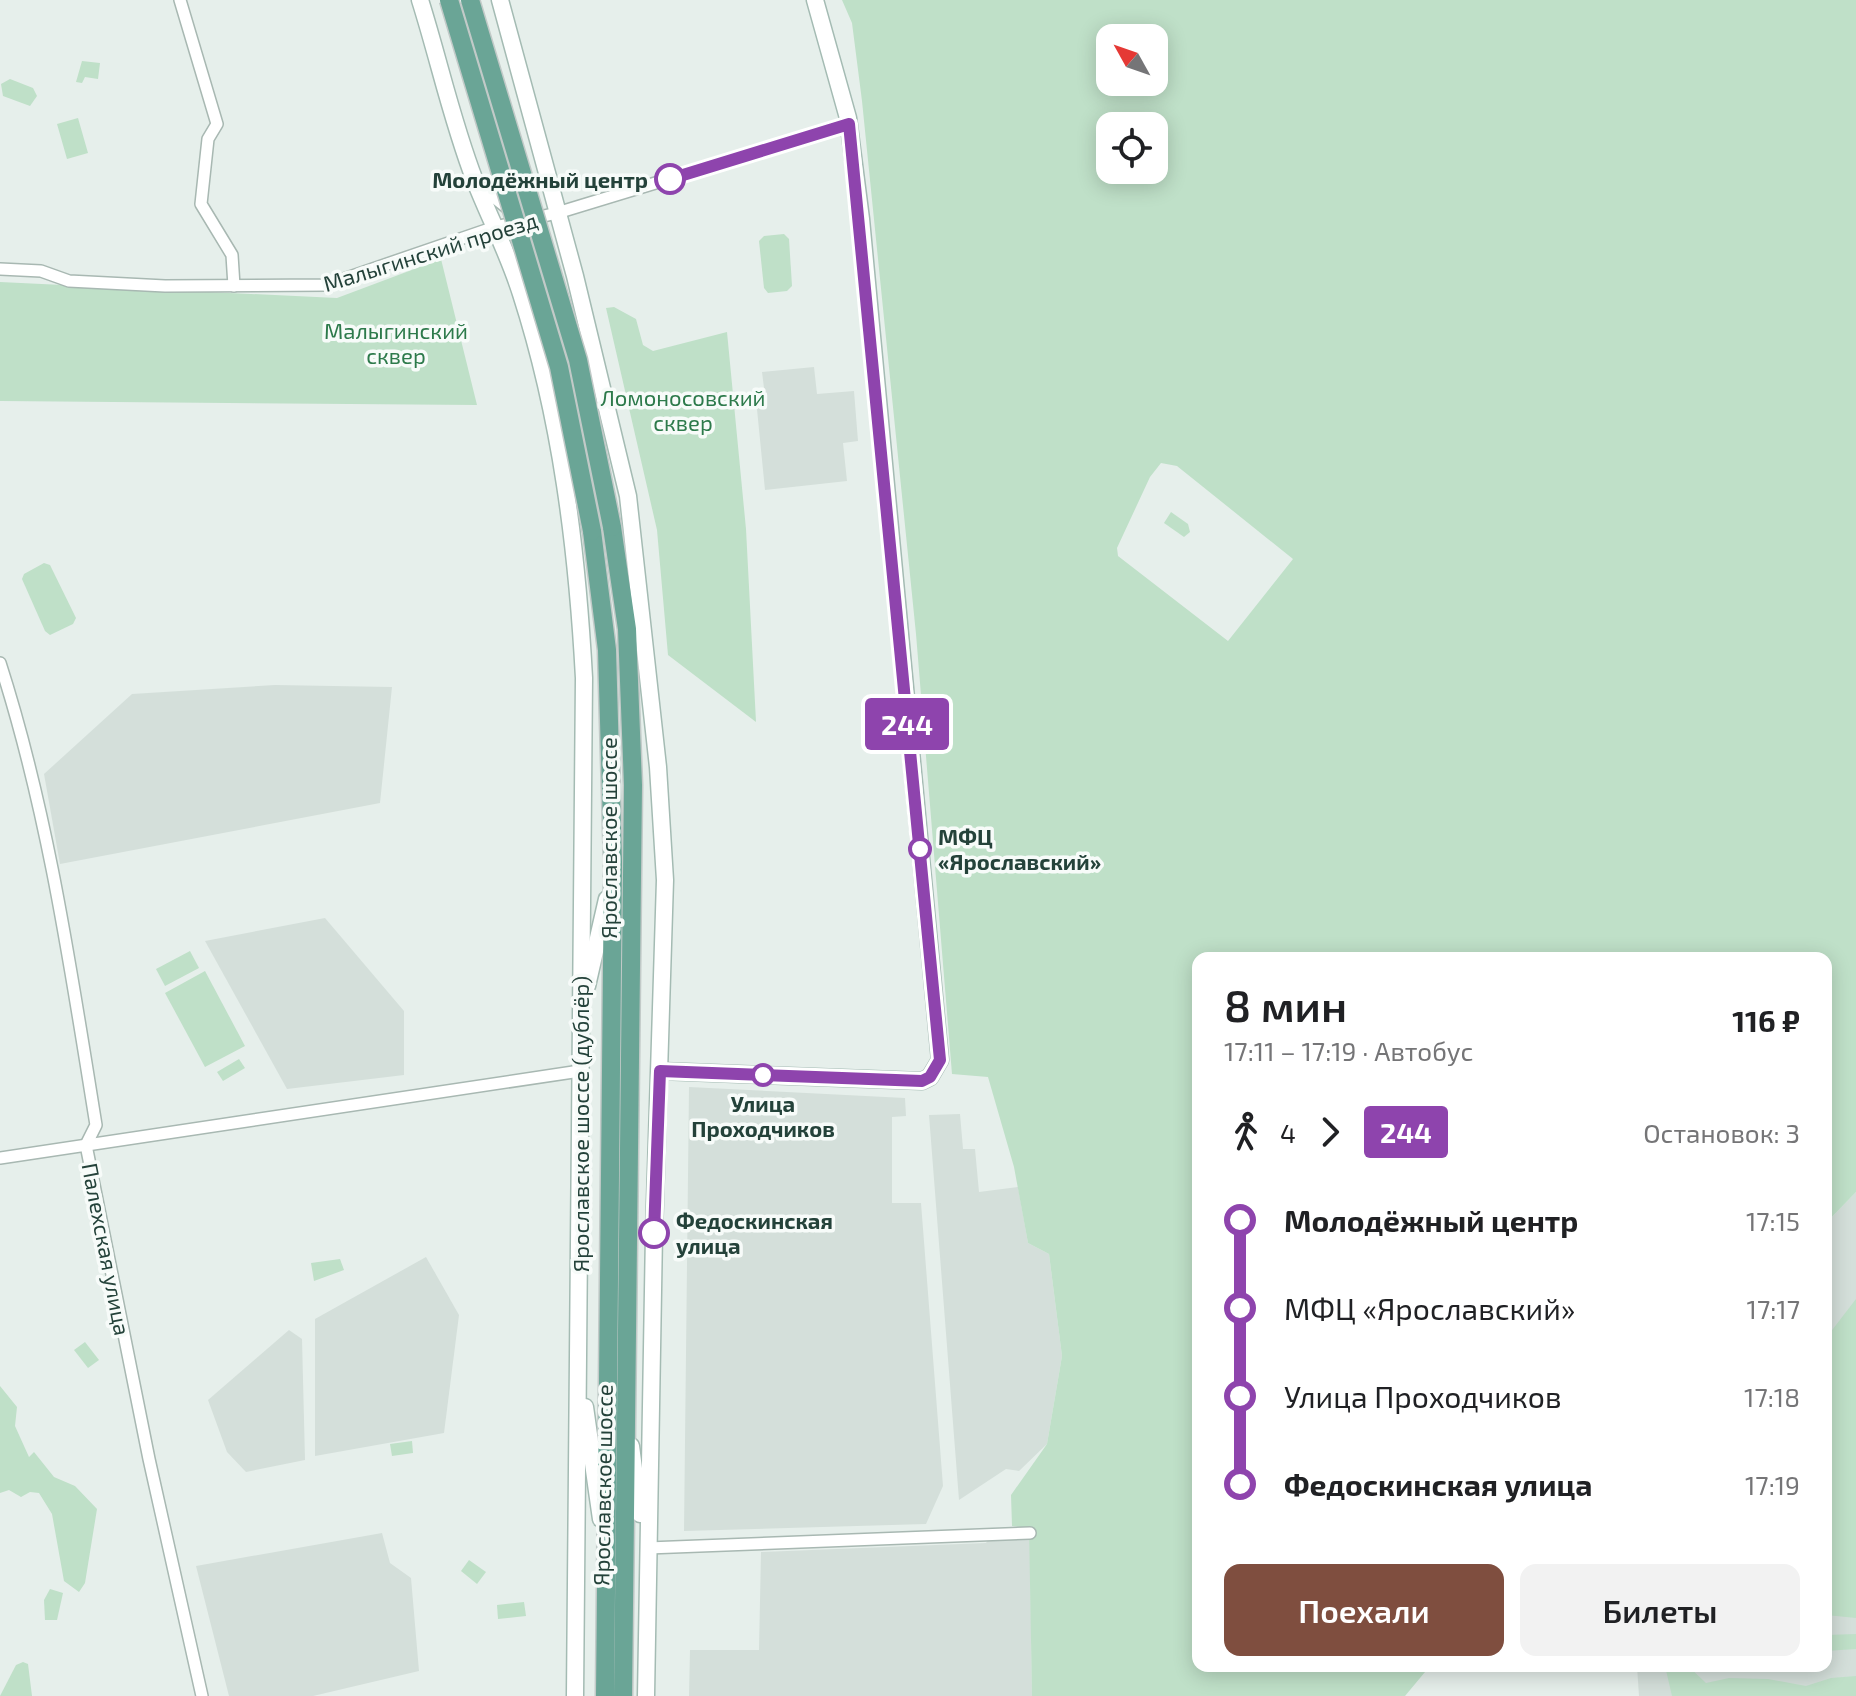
<!DOCTYPE html>
<html lang="ru">
<meta charset="utf-8">
<style>
body{margin:0;font-family:"Exo 2",sans-serif;background:#f2f2f2;color:#202124;height:100vh;display:flex;flex-direction:column;font-size:30px;white-space:nowrap}
*{box-sizing:border-box;margin:0}
p{font-size:26px;color:#757577}
.icon{flex:none;width:44px;height:44px;fill:none;stroke:currentColor;stroke-width:2;stroke-linecap:round;stroke-linejoin:round}
.map{position:relative;flex:1;overflow:hidden}
.drawer{position:absolute;left:1192px;top:952px;width:640px;height:720px;display:flex;flex-direction:column;background:#fff;border-radius:16px;box-shadow:0 4px 20px #0003}
.drawer>*{flex:none}
.badge{padding:0 16px;border-radius:6px;font-size:28px;line-height:52px}
.needle{width:52px;rotate:310deg}
.tools{position:absolute;left:1096px;top:24px;display:grid;gap:16px}
.tools a{display:grid;place-items:center;width:72px;height:72px;border-radius:16px;background:#fff;box-shadow:0 4px 20px #0003;font-size:40px}
.map>.badge{position:absolute;translate:-50% -50%;box-shadow:0 0 0 4px #fff}
.legs{display:flex;align-items:center;gap:12px;height:88px;padding:0 32px;font-size:26px}
.legs p{margin-inline-start:auto}
.head{display:flex;align-items:center;justify-content:space-between;height:136px;padding:0 32px}
h1{font-size:44px;font-weight:600;line-height:60px}
.button{display:flex;gap:16px;margin-top:auto;padding:16px 32px}
.button a{flex:1;height:92px;border-radius:16px;background:#7f4e3f;color:#fff;font-size:32px;font-weight:600;line-height:92px;text-align:center}
.button a+a{background:#f2f2f2;color:#202124}
ul{padding:0 32px;list-style:none}
li{display:flex;align-items:center;gap:28px;height:88px;font-size:30px}
li i{display:grid;place-items:center;width:12px;height:100%;margin:0 10px;background:currentColor}
li i::after{content:'';width:20px;height:20px;margin:-10px;border:6px solid;border-radius:50%;background:#fff}
li p{margin-inline-start:auto}
li:first-child i{background:linear-gradient(#0000 50%,currentColor 0)}
li:last-child i{background:linear-gradient(currentColor 50%,#0000 0)}
.map>svg:first-child{display:block}
</style>
<div class="map">
<svg width="1856" height="1696" viewBox="0 0 1856 1696">
<rect width="100%" height="100%" fill="#e6efeb"/>
<!-- built -->
<g fill="#d4dfda">
<path d="M814,367L817,394L854,391L858,441L843,443L847,481L765,490L755,389L764,388L762,372Z"/>
<path d="M275,685L392,687L380,803L60,864L44,774L132,694Z"/>
<path d="M325,918L404,1011V1075L287,1089L205,941Z"/>
<path d="M689,1087L905,1098L906,1116L892,1117V1203H921L943,1486L926,1524L684,1531Z"/>
<path d="M960,1114L963,1149H975L979,1192L1018,1187L1028,1243L1049,1254L1062,1356L1047,1444L1019,1471L1006,1469L959,1500L929,1115Z"/>
<path d="M1856,1192V1696H1639L1637,1666H1826V1223Z"/>
<path d="M426,1257L459,1315L444,1433L315,1456V1319Z"/>
<path d="M289,1330L302,1339L305,1460L246,1472L227,1452L208,1400Z"/>
<path d="M382,1533L390,1563L411,1578L419,1671L313,1696H229L196,1566Z"/>
<path d="M988,1540H1030L1032,1696H689L690,1650H759L761,1552L986,1543Z"/>
</g>
<!-- green -->
<g fill="#bfe0c8" fill-rule="evenodd">
<path d="M842,0H1856V1192L1826,1223V958H1198V1666H1430L1405,1696H1032L1029,1528L1012,1526L1011,1495L1047,1444L1062,1356L1049,1254L1028,1243L1014,1167L988,1077L952,1074L916,634L862,101L852,23ZM1110,38H1154V82H1110ZM1110,126H1154V170H1110ZM1161,463L1177,466L1293,559L1228,641L1118,556L1117,548L1150,477Z"/>
<path d="M82,61L100,63L98,79L85,77L82,83L76,82Z"/>
<path d="M10,79L33,88L37,96L30,106L3,96L1,84Z"/>
<path d="M78,118L88,153L67,159L57,124Z"/>
<path d="M784,234L789,239L792,286L787,291L768,293L764,288L759,241L764,236Z"/>
<path d="M441,259L477,405L0,401V282L337,298Z"/>
<path d="M614,307L636,319L643,345L653,351L727,332L746,529L756,722L668,655L657,530L606,308Z"/>
<path d="M1171,512L1188,524L1190,532L1184,537L1164,523Z"/>
<path d="M44,563L50,565L76,618L73,624L50,635L45,631L22,579L24,574Z"/>
<path d="M190,951L199,968L165,986L156,969Z"/>
<path d="M205,971L245,1046L205,1067L165,993Z"/>
<path d="M239,1059L245,1068L223,1081L217,1072Z"/>
<path d="M340,1259L344,1270L314,1281L311,1263Z"/>
<path d="M1856,1299V1618L1826,1615V1338Z"/>
<path d="M85,1342L99,1360L88,1368L74,1350Z"/>
<path d="M0,1386L17,1407L15,1426L29,1457L34,1452L54,1477L75,1486L97,1509L85,1583L79,1592L64,1581L52,1514L39,1493L30,1492L21,1497L9,1490L0,1493Z"/>
<path d="M412,1441L413,1453L392,1456L390,1444Z"/>
<path d="M469,1560L486,1572L477,1584L461,1571Z"/>
<path d="M50,1589L63,1593L57,1620H45L44,1600Z"/>
<path d="M524,1602L526,1616L498,1619L497,1605Z"/>
<path d="M1856,1634V1649L1826,1651V1635Z"/>
<path d="M23,1662L28,1664L32,1696H0L16,1665Z"/>
<path d="M1665,1666H1688L1706,1683L1729,1678L1768,1679L1806,1686L1831,1678L1856,1676V1696H1672Z"/>
</g>
<g fill="none" stroke-linecap="round" stroke-linejoin="round">
<!-- street casing -->
<g stroke="#a8b8b2" stroke-width="14">
<g id="street">
<path d="M180,0L217,124L208,139L201,204L232,255L234,286"/>
<path d="M481,187L511,211"/>
<path d="M0,269L41,271L69,281L165,286L326,285L495,227L557,213L849,124"/>
<path d="M0,663C48,812 71,971 96,1125L86,1145L149,1459L202,1696"/>
<path d="M0,1158L580,1071"/>
<path d="M648,1548L1030,1533"/>
</g>
</g>
<!-- secondary casing -->
<g stroke="#a4bbb3" stroke-width="19">
<g id="secondary">
<path d="M420,0C439,60 452,122 475,181C490,219 509,255 521,294C561,418 577,548 584,678L575,1696"/>
<path d="M500,0L575,276L628,496L658,767L665,880L654,1233L646,1696"/>
<path d="M587,986L607,899"/>
<path d="M660,1071L922,1081L930,1077L940,1060L861,219L848,118L815,0"/>
<path d="M585,1407L601,1519"/>
<path d="M631,1446L640,1514"/>
</g>
</g>
<!-- primary casing -->
<g stroke="#c2cac8" stroke-width="21">
<g id="primary">
<path d="M612,527L627,629L633,785L623,1696"/>
<path d="M592,531L607,650L613,862L605,1696"/>
</g>
</g>
<!-- street -->
<use href="#street" stroke="#fff" stroke-width="11"/>
<!-- secondary -->
<use href="#secondary" stroke="#fff" stroke-width="16"/>
<!-- primary -->
<use href="#primary" stroke="#6aa596" stroke-width="18"/>
<!-- primary-bridge casing -->
<g stroke="#c2cac8" stroke-width="21" stroke-linecap="butt">
<g id="primary-bridge">
<path d="M449,0L559,367L592,531"/>
<path d="M470,0L578,360L612,527"/>
</g>
</g>
<!-- primary-bridge -->
<use href="#primary-bridge" stroke="#6aa596" stroke-width="18"/>
</g>
<g fill="none" stroke-linecap="round" stroke-linejoin="round">
<!-- line-1 casing -->
<g stroke="#fff" stroke-width="18">
<path id="line-1" d="M654,1233L660,1071L922,1081L930,1077L940,1060L849,124L670,179"/>
</g>
<!-- line-1 -->
<use href="#line-1" stroke="#8e44ad" stroke-width="12"/>
</g>
<!-- markers -->
<g fill="#fff" stroke="#8e44ad" stroke-width="4">
<circle cx="670" cy="179" r="14"/>
<circle cx="920" cy="849" r="10"/>
<circle cx="763" cy="1075" r="10"/>
<circle cx="654" cy="1233" r="14"/>
</g>
<g text-anchor="middle" dominant-baseline="central" stroke-width="7" stroke-linejoin="round" paint-order="stroke">
<!-- stop labels -->
<g font-size="22" font-weight="bold" fill="#24423a" stroke="#f7fbf9" text-anchor="start">
<text x="648" y="179" text-anchor="end">Молодёжный центр</text>
<text x="938" y="836">МФЦ<tspan x="938" dy="25">«Ярославский»</tspan></text>
<text x="763" y="1103" text-anchor="middle">Улица<tspan x="763" dy="25">Проходчиков</tspan></text>
<text x="676" y="1220">Федоскинская<tspan x="676" dy="25">улица</tspan></text>
</g>
<!-- street labels -->
<g font-size="22" fill="#24423a" stroke="#f7fbf9">
<text transform="translate(430 251) rotate(-17)">Малыгинский проезд</text>
<text transform="translate(608 838) rotate(-90)">Ярославское шоссе</text>
<text transform="translate(580 1124) rotate(-90)">Ярославское шоссе (дублёр)</text>
<text transform="translate(107 1249) rotate(79)">Палехская улица</text>
<text transform="translate(602 1485) rotate(-89)">Ярославское шоссе</text>
</g>
<!-- park labels -->
<g font-size="22" fill="#2d7a4b" stroke="#f7fbf9">
<text x="396" y="330">Малыгинский<tspan x="396" dy="25">сквер</tspan></text>
<text x="683" y="397">Ломоносовский<tspan x="683" dy="25">сквер</tspan></text>
</g>
</g>
</svg>
<div class="tools">
<a><svg class="needle" viewBox="-14 -14 28 28"><path d="M0-13l5 13h-10z" fill="#e53935"/><path d="M0 13l5-13h-10z" fill="#757577"/></svg></a>
<a><svg class="icon" aria-label="locate" viewBox="0 0 24 24"><circle cx="12" cy="12" r="6"/><path d="M12 2v4M12 18v4M2 12h4M18 12h4"/></svg></a>
</div>
<b class="badge" style="left:907px;top:724px;background:#8e44ad;color:#fff">244</b>
<section class="drawer">
<div class="head"><div><h1>8 мин</h1><p>17:11 – 17:19 · Автобус</p></div><b>116 ₽</b></div>
<div class="legs"><svg class="icon" aria-label="walk" viewBox="0 0 24 24"><circle cx="13" cy="4" r="2"/><path d="M13 8l-2 6 4 7M11 14l-3 7M7 12l3-4h3l4 4"/></svg>4<svg class="icon" aria-label="forward" viewBox="0 0 24 24"><path d="M9 5l7 7-7 7"/></svg><b class="badge" style="background:#8e44ad;color:#fff">244</b><p>Остановок: 3</p></div>
<ul>
<li><i style="color:#8e44ad"></i><b>Молодёжный центр</b><p>17:15</p></li>
<li><i style="color:#8e44ad"></i><span>МФЦ «Ярославский»</span><p>17:17</p></li>
<li><i style="color:#8e44ad"></i><span>Улица Проходчиков</span><p>17:18</p></li>
<li><i style="color:#8e44ad"></i><b>Федоскинская улица</b><p>17:19</p></li>
</ul>
<div class="button"><a>Поехали</a><a>Билеты</a></div>
</section>
</div>
